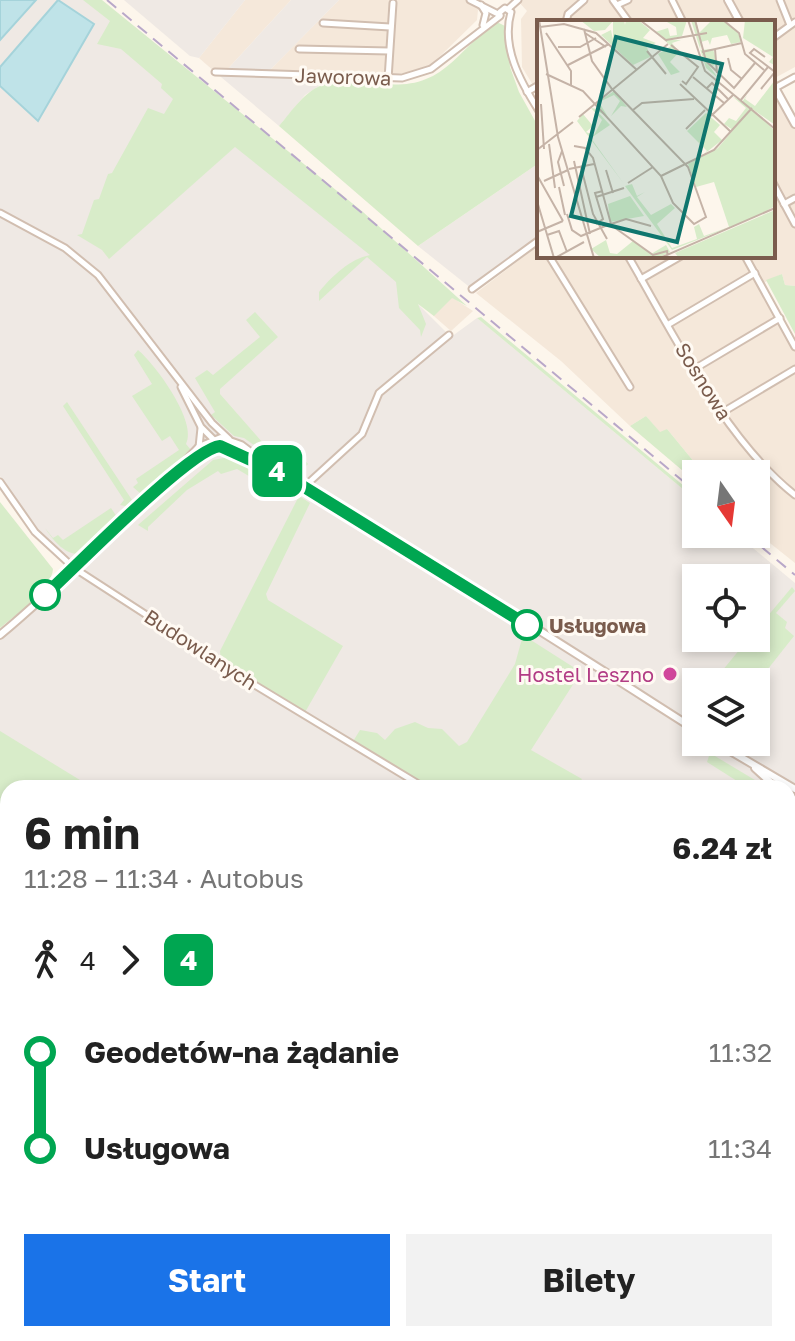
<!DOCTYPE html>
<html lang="pl">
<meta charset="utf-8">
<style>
body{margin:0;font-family:"Golos Text",sans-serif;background:#f2f2f2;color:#222;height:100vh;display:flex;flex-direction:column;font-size:30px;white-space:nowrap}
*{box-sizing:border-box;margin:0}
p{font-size:26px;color:#767676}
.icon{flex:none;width:44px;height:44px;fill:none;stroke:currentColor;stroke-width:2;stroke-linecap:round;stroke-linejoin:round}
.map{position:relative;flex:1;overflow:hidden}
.side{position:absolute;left:0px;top:780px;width:796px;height:562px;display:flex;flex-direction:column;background:#fff;border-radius:24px 24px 0 0;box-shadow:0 4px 12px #0003}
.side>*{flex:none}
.badge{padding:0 16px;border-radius:12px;font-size:28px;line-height:52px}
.needle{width:52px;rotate:166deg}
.tools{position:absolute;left:682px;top:460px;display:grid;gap:16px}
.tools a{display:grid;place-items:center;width:88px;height:88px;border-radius:0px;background:#fff;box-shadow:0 4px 12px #0003;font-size:40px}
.map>.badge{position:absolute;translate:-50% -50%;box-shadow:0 0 0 4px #fff}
.legs{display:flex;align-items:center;gap:12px;height:88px;padding:0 24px;font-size:26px}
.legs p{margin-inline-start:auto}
.headline{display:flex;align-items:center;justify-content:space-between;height:136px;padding:0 24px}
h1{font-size:44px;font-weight:700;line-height:60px}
.primary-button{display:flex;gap:16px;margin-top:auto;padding:16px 24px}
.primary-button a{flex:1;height:92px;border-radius:0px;background:#1a73e8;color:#fff;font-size:32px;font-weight:700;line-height:92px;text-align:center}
.primary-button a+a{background:#f2f2f2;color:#222}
ul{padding:0 24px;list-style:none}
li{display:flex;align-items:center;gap:28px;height:96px;font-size:30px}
li i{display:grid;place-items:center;width:12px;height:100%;margin:0 10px;background:currentColor}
li i::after{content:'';width:20px;height:20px;margin:-10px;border:6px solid;border-radius:50%;background:#fff}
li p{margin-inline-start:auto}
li:first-child i{background:linear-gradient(#0000 50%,currentColor 0)}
li:last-child i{background:linear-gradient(currentColor 50%,#0000 0)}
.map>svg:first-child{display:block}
</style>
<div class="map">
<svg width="795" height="1341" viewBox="0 0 795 1341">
<rect width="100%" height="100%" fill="#fdf6ec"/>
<!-- residential -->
<g fill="#f5e8da">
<path d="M245,0H291L225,72H215L199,58Z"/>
<path d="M339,0H479L477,20L430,66L413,72L382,75L266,74Z"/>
<path d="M517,0H795V67L773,79V22H539V95L522,67L521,19L527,11Z"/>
<path d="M773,84L795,124V286L785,285L782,274L761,284L795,347V563L756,532V474H704L667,429L660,433L646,416L630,426L561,361L476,293L539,245V256H773Z"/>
<path d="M436,287L473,311L451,331L419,303Z"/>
<path d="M0,1269L8,1272V1334H55L51,1341H0Z"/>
<path d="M460,1334H558L553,1341H454Z"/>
</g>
<!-- commercial -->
<g fill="#fde8e0">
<path d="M0,966L8,970V1209L0,1205Z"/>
<path d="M178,1334H273L289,1341H183Z"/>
</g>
<!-- industrial -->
<g fill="#efe9e4" fill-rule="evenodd">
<path d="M0,0H97L436,287L418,304L451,337L477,318L696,500V534H736L795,583V873L788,882V788H8V970L0,966V635L74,568L35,532L0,476ZM696,578H756V638H696ZM696,682H756V742H696Z"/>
<path d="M124,0H245L199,58L190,56Z"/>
<path d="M291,0H339L267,73L333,77L305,95L279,126L215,72H225Z"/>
<path d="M539,163V240L472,289L418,246Z"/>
<path d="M795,899V1215L788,1211V906Z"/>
</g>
<!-- green -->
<g fill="#d8ecc9">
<path d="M83,0H102L363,212L467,306L452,298L434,316L418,304L426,324L421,337L420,330L399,308L396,282L367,257L319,301V292C333,275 350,259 370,255L235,147L109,259L102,250L77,235L82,234L94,200L99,199L108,174L112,173L148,108L164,114L173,99L161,88L162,84L121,49L97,44L110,21Z"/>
<path d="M495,21L507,27L510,67L519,92L539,128V163L418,246L279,126C292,111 305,90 325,84C355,75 393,93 426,79C445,72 460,54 475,40L473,37Z"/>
<path d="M782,274L785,285L795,286V334L766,280Z"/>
<path d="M255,312L278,337L220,389V394L270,451H279L290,443L308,464L300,472L304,475L292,472L244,438L234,436L211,415L215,412L195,378L207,370L213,375L260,337L246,320Z"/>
<path d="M481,317L696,496V500L477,318Z"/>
<path d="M138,350C155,364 198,422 186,444L191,450L141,494L133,487L138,483L136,479L179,450L170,436L162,441L132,396L152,384L134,355Z"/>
<path d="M67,402L132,500L130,507L120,505L124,500L63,406Z"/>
<path d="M646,416L660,432L667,429L704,474H696V482L630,426Z"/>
<path d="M229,457L292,492L283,501L284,497L237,469L221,474L218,471L187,490L148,527V531L138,525L213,460Z"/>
<path d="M299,496L310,503L266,594L268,600L343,646L304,714L221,662L220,651Z"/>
<path d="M0,502L53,569C52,588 16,615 0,628Z"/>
<path d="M111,508L117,517L79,554C65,555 52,539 45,528L53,538L58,535L63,540Z"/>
<path d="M792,587L795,591L776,613L787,622L785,628L794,636L756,684L713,682L749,638H756V630Z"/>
<path d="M523,635L581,672L531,750L582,779L576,788H425L352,743L360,730L377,733L385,740L395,729L415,722L428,728L442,729L459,746L467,742L515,664Z"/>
<path d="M0,731L93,788H8V960L0,957Z"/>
<path d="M710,753L768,788H748L707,762Z"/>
<path d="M45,1334H114L121,1341H38Z"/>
<path d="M326,1334H443L438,1341H323Z"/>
<path d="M558,1334H758L759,1341H553Z"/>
</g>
<!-- water -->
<g fill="#bfe3e8" stroke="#a5d3da" stroke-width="2">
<path d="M0,0H36L0,40Z"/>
<path d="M58,0L94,24L38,121L0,86V67Z"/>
</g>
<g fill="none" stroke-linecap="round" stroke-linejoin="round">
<!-- minor casing -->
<g stroke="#d1beb0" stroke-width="9">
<g id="minor">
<path d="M470,0L500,15"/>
<path d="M613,0L629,22"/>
<path d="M672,0L683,22"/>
<path d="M780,0L790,25"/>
<path d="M481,5L486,13L483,25"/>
<path d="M617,5L628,0"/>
<path d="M508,9L518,0"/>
<path d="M500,12L505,8L511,12C501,47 520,81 539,111"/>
<path d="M566,22L568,14L584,0"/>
<path d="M323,23L390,27"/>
<path d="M773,38L795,22"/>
<path d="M299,49L389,51"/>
<path d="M215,72L402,78L431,69L500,16"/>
<path d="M388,79L393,3"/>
<path d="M775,88L795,77"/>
<path d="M527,92L539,85"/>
<path d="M773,183L795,224"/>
<path d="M784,204L795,198"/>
<path d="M0,213L65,248L98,275L212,423L229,439"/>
<path d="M549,256L630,387"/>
<path d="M628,256C673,333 725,440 795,495"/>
<path d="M745,256L795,347"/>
<path d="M641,279L681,256"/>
<path d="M472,289L539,240"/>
<path d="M669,324L755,273"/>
<path d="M696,368L780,318"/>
<path d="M181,387L201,427L220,446"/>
<path d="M723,412L795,369"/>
<path d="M199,447L201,428"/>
<path d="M0,482L35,532L74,568L253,684L425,788"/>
<path d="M304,487L362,434L379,393L449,335"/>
<path d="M0,966L8,970"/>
<path d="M788,1018L795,1023"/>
<path d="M0,1118L8,1123"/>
<path d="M0,1142L8,1129"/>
<path d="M1,1166L8,1155"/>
<path d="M0,1253L8,1257"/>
<path d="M8,1288V1291"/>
<path d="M0,1303L8,1299"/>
<path d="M24,1334L28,1341"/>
<path d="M119,1334L125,1341"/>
<path d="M273,1334L289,1341"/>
</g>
</g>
<!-- tertiary casing -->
<g stroke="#d1beb0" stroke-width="10">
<g id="tertiary">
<path d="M728,0L740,22"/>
<path d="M773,84L795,124"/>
<path d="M180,467L199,447L221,438L241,445L269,466"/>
<path d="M0,635C53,591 101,542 151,496C167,482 194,454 213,447C244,437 640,695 696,730"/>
<path d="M715,742L795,789"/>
<path d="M755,768L777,788"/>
<path d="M788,796L795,800"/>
<path d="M788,888L795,880"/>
<path d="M788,1262L795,1266"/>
<path d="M445,1341L450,1334"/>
</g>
</g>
<!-- secondary casing -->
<g stroke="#d6c0b0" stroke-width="11">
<g id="secondary">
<path d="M0,1205L8,1209"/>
<path d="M0,1220L8,1223"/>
<path d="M159,1334L164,1341"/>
<path d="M178,1334L183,1341"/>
</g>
</g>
<!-- minor -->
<use href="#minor" stroke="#fff" stroke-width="5"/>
<!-- tertiary -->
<use href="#tertiary" stroke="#fff" stroke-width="6"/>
<!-- secondary -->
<use href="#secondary" stroke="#fff" stroke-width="7"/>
<!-- rail -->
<g stroke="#b9a8c9" stroke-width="2" stroke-dasharray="12 8" stroke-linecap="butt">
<path d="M107,0L696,492"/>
<path d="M746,534L795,575"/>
</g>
</g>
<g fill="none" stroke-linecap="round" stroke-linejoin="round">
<!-- line-1 casing -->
<g stroke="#fff" stroke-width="18">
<path id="line-1" d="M45,595C74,569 190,449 220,446L288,477L527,625"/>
</g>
<!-- line-1 -->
<use href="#line-1" stroke="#00a651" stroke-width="12"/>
</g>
<!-- markers -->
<g fill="#fff" stroke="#00a651" stroke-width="4">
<circle cx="45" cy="595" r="14"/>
<circle cx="527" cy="625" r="14"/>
</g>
<circle fill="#d1479c" stroke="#fffaf3" stroke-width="3" cx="670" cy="674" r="8"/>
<g text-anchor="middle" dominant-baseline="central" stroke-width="6" stroke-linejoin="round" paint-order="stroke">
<!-- street labels -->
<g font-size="20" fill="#7a5c4d" stroke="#fffaf3">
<text transform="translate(343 76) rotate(2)">Jaworowa</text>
<text transform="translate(704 381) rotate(58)">Sosnowa</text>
<text transform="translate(201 649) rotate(33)">Budowlanych</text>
</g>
<!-- stop labels -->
<g font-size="20" font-weight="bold" fill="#7a5c4d" stroke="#fffaf3" text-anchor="start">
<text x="549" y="625">Usługowa</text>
</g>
<!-- hotel labels -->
<g font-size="20" fill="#b23c85" stroke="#fffaf3" text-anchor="end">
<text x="654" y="674">Hostel Leszno</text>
</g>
</g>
<!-- overview -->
<g transform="translate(537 20)">
<rect width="238" height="238" fill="#fdf6ec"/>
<path d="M43,0H87L88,5L89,0H101L113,10L106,18L119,23L110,27L113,37L96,45L64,15L74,10L76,20V1L68,10L57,11ZM150,0L145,16L130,20H144L135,23L142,32L133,42L143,52L134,55L121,34L134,26L118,12L131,8L133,16L140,15L139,7L130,2ZM154,0H159L162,13L175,0H187L201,13L204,22L194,24L190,15L175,18L173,25L171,20L164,22L163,30L176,29L180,42L176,46L166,37L181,58L169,48ZM208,0H238L237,45L232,42L236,37L206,18ZM238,60V105L214,88L238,111V186L218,197L135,230L88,166L95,164L100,176L108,172L100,177L114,195L134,184L138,188L120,204L135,228L160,219L157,207L162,204L167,216L192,207L177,162L159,167L151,144L181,128L196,110L187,104L192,98L199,101L209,88L195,76L205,82L210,75L208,79L218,86ZM77,71L90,87L84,86L74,96L83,81L77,75L62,82L71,97L60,91L73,105L54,118L87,164L40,101L46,94L56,106L49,112L57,115L65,100L54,88L60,89L58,84ZM169,93L183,105L177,112L185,120L166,135L170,131L150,111ZM93,176L107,196L73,202L71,184ZM238,190V238H142L138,233ZM69,220L73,233L80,234L96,221L114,234L129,225L133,232L121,238H64L54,229Z" fill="#d8ecc9"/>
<path fill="none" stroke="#c5b3a7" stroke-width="2" d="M2,0L21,117L57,238M103,0L130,21M151,0L168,51L238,109M158,0L169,41L197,68L218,43M186,0L202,13L208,34L227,50M3,7L27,4L59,13L100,50M9,13L34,51V65M48,13L69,27M129,20L170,13M134,25L161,47L149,64L145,61M21,27H43L59,18M178,29L180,53M110,31L129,54M165,32L205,23M191,38L194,50L205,59M225,42L213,33L217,29L228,37M31,45L72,24M9,54L46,71L124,156L136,183L157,204L169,197L151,147L75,69L55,41L47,9M156,57L187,83M143,64L194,112M170,68L175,63L191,79M224,69L238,52L225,42M203,81L231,47M4,84L7,129M96,90L105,83L157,79M174,96L196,75M42,97L131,24M149,109L168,90M12,124L18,168M37,126L48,128L56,138L74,204M0,130L36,102M25,131L21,142L27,166M37,141L53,214M44,147L56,194L70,219M32,149L57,144M69,150L76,173M0,155L26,201M124,156L177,130L215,88M7,161L31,150M91,163L116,147M22,167L28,195M59,177L87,168M0,181L17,238M30,194L35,210L44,216L73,204M59,204L66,199L58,173L66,171M74,204L89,199L114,206M74,205L116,235L130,231L131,238M0,212L26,201M10,215L22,211L30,232M18,238L47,222M123,238L238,188"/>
<path fill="#0f766e" fill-opacity="0.15" stroke="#0f766e" stroke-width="4" d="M79,17L185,44L140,222L34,196Z"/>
<rect width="238" height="238" fill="none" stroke="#7a5c4d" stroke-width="4"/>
</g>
</svg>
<div class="tools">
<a><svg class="needle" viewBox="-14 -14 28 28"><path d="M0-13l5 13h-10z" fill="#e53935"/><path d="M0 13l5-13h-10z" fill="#767676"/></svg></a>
<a><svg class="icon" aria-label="locate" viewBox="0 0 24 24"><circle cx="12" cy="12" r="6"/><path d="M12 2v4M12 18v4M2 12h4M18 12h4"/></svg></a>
<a><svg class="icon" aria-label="layers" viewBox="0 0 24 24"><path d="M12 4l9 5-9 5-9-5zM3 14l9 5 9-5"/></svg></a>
</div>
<b class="badge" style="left:277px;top:471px;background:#00a651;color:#fff">4</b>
<section class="side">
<div class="headline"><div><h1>6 min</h1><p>11:28 – 11:34 · Autobus</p></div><b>6.24 zł</b></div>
<div class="legs"><svg class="icon" aria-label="walk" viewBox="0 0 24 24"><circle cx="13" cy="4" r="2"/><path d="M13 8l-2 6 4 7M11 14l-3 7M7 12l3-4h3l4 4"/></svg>4<svg class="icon" aria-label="forward" viewBox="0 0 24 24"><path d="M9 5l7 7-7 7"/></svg><b class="badge" style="background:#00a651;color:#fff">4</b></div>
<ul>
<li><i style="color:#00a651"></i><b>Geodetów-na żądanie</b><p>11:32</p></li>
<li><i style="color:#00a651"></i><b>Usługowa</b><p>11:34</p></li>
</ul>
<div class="primary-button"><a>Start</a><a>Bilety</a></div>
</section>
</div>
